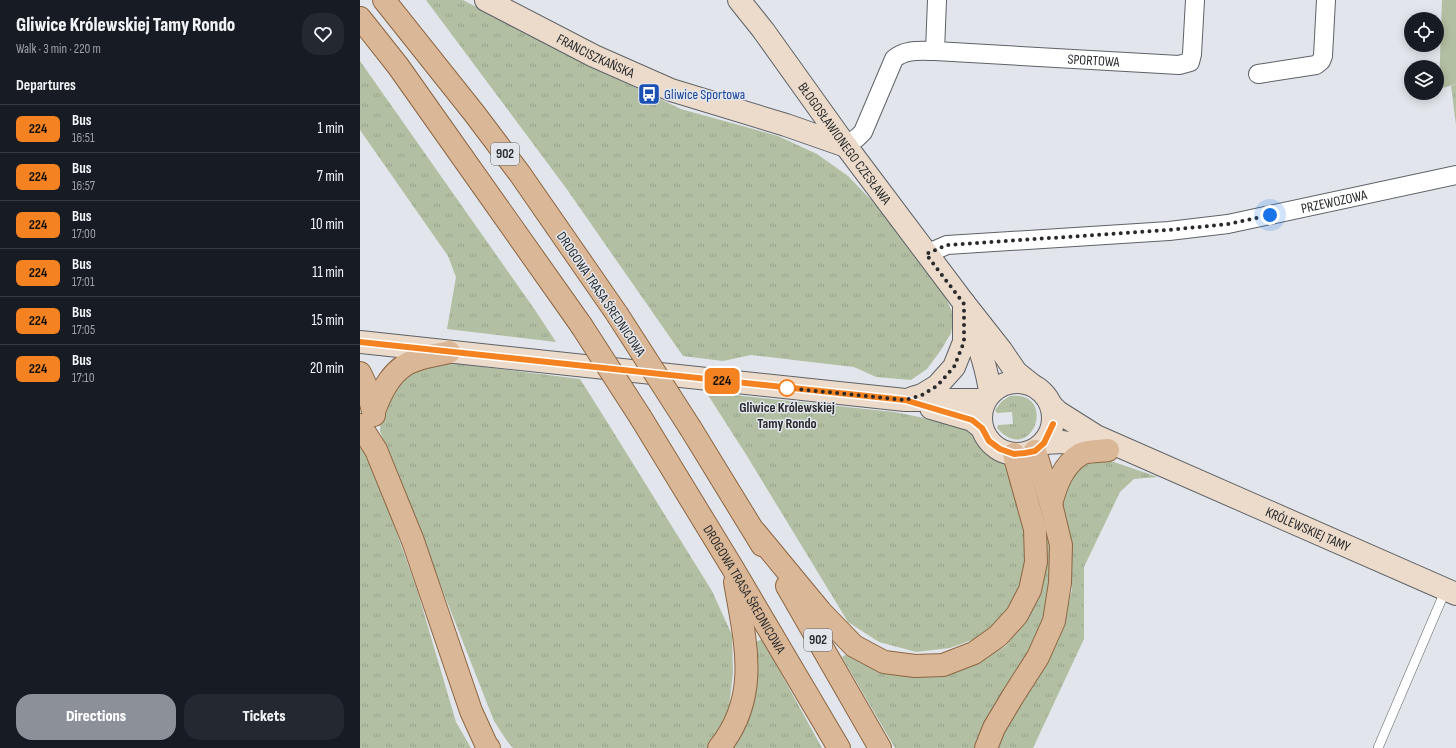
<!DOCTYPE html>
<meta charset="utf-8">
<style>
body{margin:0;font-family:"Sofia Sans Condensed",sans-serif;background:#242831;color:#f1f3f6;height:100vh;display:flex;flex-direction:column;font-size:15px;white-space:nowrap}
*{box-sizing:border-box;margin:0}
p{font-size:13px;color:#9ea1a6}
.icon{flex:none;width:22px;height:22px;fill:none;stroke:currentColor;stroke-width:2;stroke-linecap:round;stroke-linejoin:round}
.map{position:relative;flex:1;overflow:hidden}
.sheet{display:flex;flex-direction:column;background:#171b24;width:360px}
.sheet>*{flex:none}
.badge{padding:0 8px;border-radius:6px;font-size:14px;line-height:26px}
.tools{position:absolute;left:1044px;top:12px;display:grid;gap:8px}
.tools a{display:grid;place-items:center;width:40px;height:40px;border-radius:50%;background:#171b24;box-shadow:0 2px 10px #0003;font-size:20px}
.you{position:absolute;width:20px;height:20px;margin:-10px;border:3px solid #fff;border-radius:50%;background:#1a73e8;box-shadow:0 0 0 6px #1a73e833}
.map>.badge{position:absolute;translate:-50% -50%;box-shadow:0 0 0 2px #fff}
h2{padding:0 16px;font-size:15px;line-height:36px}
.round{display:grid;place-items:center;flex:none;width:42px;height:42px;border-radius:16px;background:#242831}
.headline{display:flex;align-items:center;justify-content:space-between;height:68px;padding:0 16px}
h1{font-size:19px;font-weight:800;line-height:30px}
.primary-button{display:flex;gap:8px;margin-top:auto;padding:8px 16px}
.primary-button a{flex:1;height:46px;border-radius:16px;background:#8c9099;color:#fff;font-size:16px;font-weight:800;line-height:46px;text-align:center}
.primary-button a+a{background:#242831;color:#f1f3f6}
ul{padding:0;list-style:none}
li{display:flex;align-items:center;gap:12px;height:48px;padding:0 16px;border-top:1px solid #363941}
li div{flex:1}
li b{display:block;font-size:15px}
li em{font-style:normal}
li .badge{min-width:44px;font-weight:700;text-align:center}
main{display:flex;flex:1;min-height:0}
.map>svg:first-child{display:block}
</style>
<main>
<section class="sheet">
<div class="headline"><div><h1>Gliwice Królewskiej Tamy Rondo</h1><p>Walk · 3 min · 220 m</p></div><a class="round"><svg class="icon" aria-label="heart" viewBox="0 0 24 24"><path d="M12 20l-8-8c-3-5 5-10 8-4 3-6 11-1 8 4z"/></svg></a></div>
<h2>Departures</h2>
<ul>
<li><span class="badge" style="background:#f58220;color:#111">224</span><div><b>Bus</b><p>16:51</p></div><em>1 min</em></li>
<li><span class="badge" style="background:#f58220;color:#111">224</span><div><b>Bus</b><p>16:57</p></div><em>7 min</em></li>
<li><span class="badge" style="background:#f58220;color:#111">224</span><div><b>Bus</b><p>17:00</p></div><em>10 min</em></li>
<li><span class="badge" style="background:#f58220;color:#111">224</span><div><b>Bus</b><p>17:01</p></div><em>11 min</em></li>
<li><span class="badge" style="background:#f58220;color:#111">224</span><div><b>Bus</b><p>17:05</p></div><em>15 min</em></li>
<li><span class="badge" style="background:#f58220;color:#111">224</span><div><b>Bus</b><p>17:10</p></div><em>20 min</em></li>
</ul>
<div class="primary-button"><a>Directions</a><a>Tickets</a></div>
</section>
<div class="map">
<svg width="1096" height="748" viewBox="0 0 1096 748">
<defs>
<pattern id="grass-tufts" width="24" height="20" patternUnits="userSpaceOnUse"><rect width="24" height="20" fill="#b2bfa2"/><path d="M3 7l-1-3M5 7V3M7 7l1-3M15 17l-1-3M17 17v-4M19 17l1-3" fill="none" stroke="#99a48c"/></pattern>
</defs>
<rect width="100%" height="100%" fill="#e2e6ec"/>
<!-- grass -->
<g fill="url(#grass-tufts)">
<path d="M66,0H103L234,68L321,109L418,136L457,154L488,176L517,206L585,296L594,316L591,333L581,350L567,369L551,380L516,377L494,367L391,355L363,361L323,356L206,188Z"/>
<path d="M0,61L175,310L196,342L87,329L96,277L88,256L0,130Z"/>
<path d="M1096,84V125L1091,86Z"/>
<path d="M83,362L220,379L249,425L352,591L372,635L373,673L369,707L356,737L348,748H153L147,741L134,721L20,431L21,414L26,395L51,371Z"/>
<path d="M346,392L534,412L585,422L610,431L617,442L649,466L664,512L669,554L660,585L644,614L620,637L590,648L556,652L519,642L488,622L387,456Z"/>
<path d="M650,396C699,390 672,468 637,428L638,425L653,424L652,412L637,413L635,410L642,401Z"/>
<path d="M0,439L20,486L58,593L96,722L111,748H0Z"/>
<path d="M729,460L751,461L798,477L774,479L760,492L724,567V639L673,748H637L640,740L701,631L712,590L709,551L698,507L701,486Z"/>
<path d="M688,531L695,575L690,603L667,656L637,700L621,733L616,748H535L482,657L487,654L515,669L615,663L646,646L667,617L684,533Z"/>
<path d="M402,639L462,748H371L391,706L398,673L396,642Z"/>
</g>
<!-- garden -->
<path fill="#b2bfa2" d="M1082,0H1096V84L1079,89Z"/>
<g fill="none" stroke-linecap="round" stroke-linejoin="round">
<!-- lane casing -->
<g stroke="#5e6267" stroke-width="10">
<path id="lane" d="M1018,748L1086,589"/>
</g>
<!-- street casing -->
<g stroke="#5e6267" stroke-width="20">
<g id="street">
<path d="M575,51L577,0"/>
<path d="M898,74L956,65L961,61L963,56L966,0"/>
<path id="s1" d="M486,146L498,137L503,132L534,59C545,49 560,51 575,51L819,65L830,62L832,54L835,0"/>
<path id="s2" d="M566,254L587,245L809,231L868,224L1096,175"/>
</g>
</g>
<!-- secondary casing -->
<g stroke="#5e6267" stroke-width="24">
<g id="secondary">
<path id="s3" d="M126,0L234,56L311,90L426,125L486,146"/>
<path id="s4" d="M379,0L403,30L486,146L604,303L641,350L656,372L671,384"/>
<path d="M610,321C618,344 627,368 630,392"/>
<path d="M0,342L545,400H625"/>
<circle cx="657" cy="418" r="36"/>
<path d="M552,398L562,395L577,386L594,367L604,342V303"/>
<path id="s5" d="M692,406L698,412L736,436L1096,594"/>
<path d="M571,408L612,420L622,428"/>
<path d="M684,443L703,442L745,449"/>
</g>
</g>
<!-- primary casing -->
<g stroke="#8b6643" stroke-width="24">
<g id="primary">
<path d="M24,0L114,113L160,174L257,314"/>
<path d="M0,18L38,66L221,325"/>
<path d="M0,373L7,388L14,415"/>
<path d="M14,411C22,390 33,367 56,360C66,356 78,355 89,352"/>
<path id="s6" d="M281,418L372,567L479,748"/>
<path d="M0,425L16,450L53,541L111,711L126,744L129,748"/>
<path d="M331,429L402,545"/>
<path d="M691,504C696,485 703,465 721,454C726,451 741,451 748,450"/>
<path d="M395,532L461,612L494,646L524,662L555,666L583,665L614,653L638,636L657,615L670,590L676,562L675,529L654,454"/>
<path d="M427,586L520,748"/>
<path d="M359,748C401,696 385,641 375,582"/>
<path d="M626,748L634,728L653,696L678,657L694,621L700,583L701,545L691,504L675,451"/>
</g>
</g>
<!-- lane -->
<use href="#lane" stroke="#fff" stroke-width="9"/>
<!-- street -->
<use href="#street" stroke="#fff" stroke-width="18"/>
<!-- secondary -->
<use href="#secondary" stroke="#ecdbca" stroke-width="22"/>
<!-- primary -->
<use href="#primary" stroke="#dab796" stroke-width="22"/>
<!-- primary-bridge casing -->
<g stroke="#8b6643" stroke-width="24" stroke-linecap="butt">
<g id="primary-bridge">
<path d="M257,314L331,429"/>
<path d="M221,325L281,418"/>
</g>
</g>
<!-- primary-bridge -->
<use href="#primary-bridge" stroke="#dab796" stroke-width="22"/>
</g>
<g fill="none" stroke-linecap="round" stroke-linejoin="round">
<!-- line casing -->
<g stroke="#fff" stroke-width="9">
<path id="line" d="M0,342L545,400L612,420L622,428L629,441L640,449L654,454L665,453L675,451L684,443L693,424"/>
</g>
<!-- line -->
<use href="#line" stroke="#f58220" stroke-width="6"/>
<!-- walk -->
<path stroke="#282a2c" stroke-width="4" stroke-dasharray="0 7.2" d="M427,388L545,400L562,395L577,386L594,367L604,342V304L566,254L587,245L809,230L868,224L910,215"/>
</g>
<!-- icons -->
<defs>
<g id="bus-square" transform="scale(1.15)"><rect x="-9" y="-9" width="18" height="18" rx="4" fill="#1a4fb4" stroke="#e2e6ec"/><path d="M-5-6H5V4H4V6H2V4H-2V6H-4V4H-5ZM-3.5-4V0h7V-4ZM-3.5 1.2v1.5H-2V1.2ZM2 1.2v1.5H3.5V1.2Z" fill="#fff"/></g>
</defs>
<g fill-rule="evenodd">
<use href="#bus-square" x="289" y="94"/>
</g>
<!-- markers -->
<circle fill="#fff" stroke="#f58220" stroke-width="2" cx="427" cy="388" r="8"/>
<g text-anchor="middle" dominant-baseline="central" stroke-width="3" stroke-linejoin="round" paint-order="stroke">
<!-- shield labels -->
<g fill="#e2e6ec" stroke="#606266" stroke-width="1">
<rect x="131" y="143" width="28" height="22" rx="3"/>
<rect x="444" y="629" width="28" height="22" rx="3"/>
</g>
<g font-size="13" font-weight="bold" fill="#282a2c">
<text x="145" y="154">902</text>
<text x="458" y="640">902</text>
</g>
<!-- street labels -->
<g font-size="14" fill="#282a2c" stroke="#e2e6ec">
<text stroke="none"><textPath href="#s3" startOffset="123">FRANCISZKAŃSKA</textPath></text>
<text stroke="none"><textPath href="#s1" startOffset="303">SPORTOWA</textPath></text>
<text stroke="none"><textPath href="#s4" startOffset="178">BŁOGOSŁAWIONEGO CZESŁAWA</textPath></text>
<text stroke="none"><textPath href="#s2" startOffset="413">PRZEWOZOWA</textPath></text>
<text transform="translate(241 294) rotate(56)">DROGOWA TRASA ŚREDNICOWA</text>
<text stroke="none"><textPath href="#s5" startOffset="285">KRÓLEWSKIEJ TAMY</textPath></text>
<text stroke="none"><textPath href="#s6" startOffset="200">DROGOWA TRASA ŚREDNICOWA</textPath></text>
</g>
<!-- transit labels -->
<g font-size="14" fill="#164399" stroke="#e2e6ec" text-anchor="start">
<text x="304" y="94">Gliwice Sportowa</text>
</g>
<!-- stop labels -->
<g font-size="14" font-weight="bold" fill="#282a2c" stroke="#e2e6ec">
<text x="427" y="407">Gliwice Królewskiej<tspan x="427" dy="16">Tamy Rondo</tspan></text>
</g>
</g>
</svg>
<div class="tools">
<a><svg class="icon" aria-label="locate" viewBox="0 0 24 24"><circle cx="12" cy="12" r="6"/><path d="M12 2v4M12 18v4M2 12h4M18 12h4"/></svg></a>
<a><svg class="icon" aria-label="layers" viewBox="0 0 24 24"><path d="M12 4l9 5-9 5-9-5zM3 14l9 5 9-5"/></svg></a>
</div>
<div class="you" style="left:910px;top:215px"></div>
<b class="badge" style="left:362px;top:381px;background:#f58220;color:#111">224</b>
</div>
</main>
